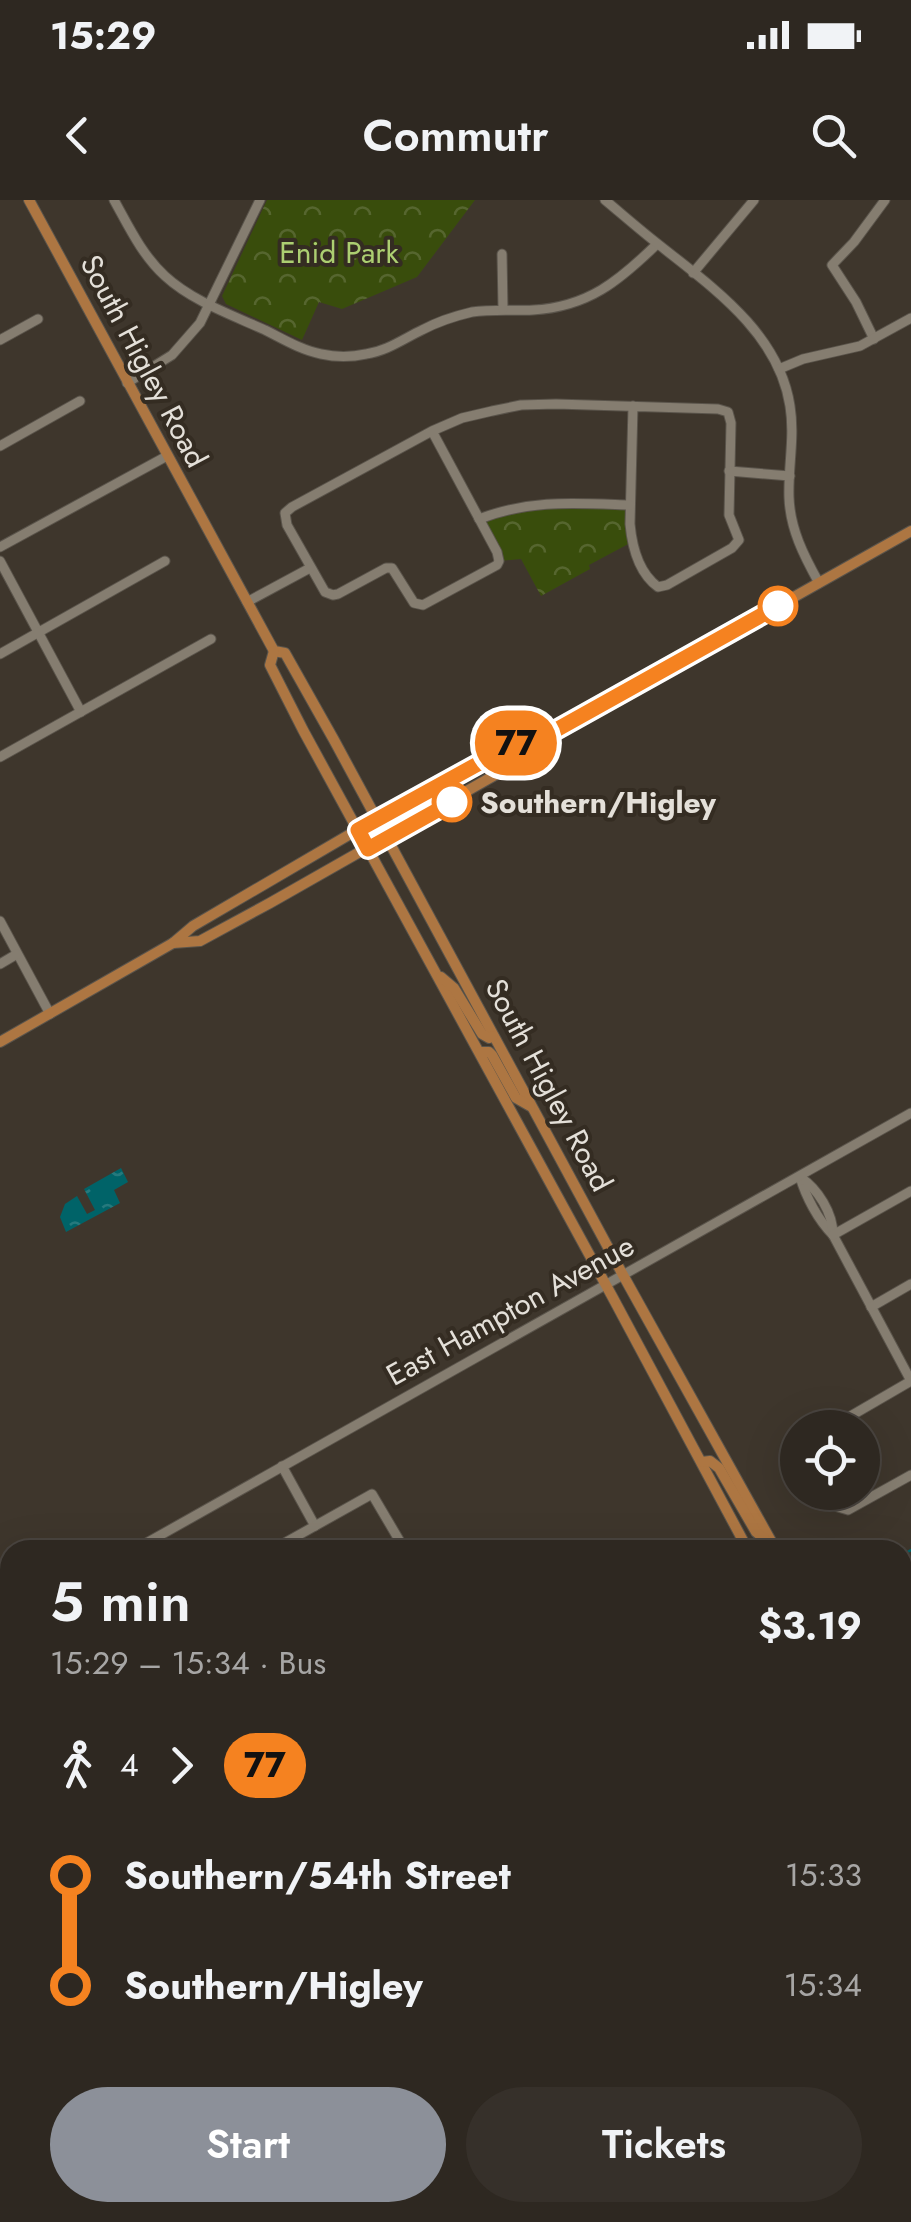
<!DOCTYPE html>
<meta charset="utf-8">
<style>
body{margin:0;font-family:Jost,sans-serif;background:#36302a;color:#f1f3f6;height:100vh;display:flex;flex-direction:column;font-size:38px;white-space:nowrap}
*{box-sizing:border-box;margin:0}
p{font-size:32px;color:#a7a6a5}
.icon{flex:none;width:55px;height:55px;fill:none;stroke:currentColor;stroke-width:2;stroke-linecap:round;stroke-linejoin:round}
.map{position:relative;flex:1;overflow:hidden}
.panel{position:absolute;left:0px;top:1340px;width:912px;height:682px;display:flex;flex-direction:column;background:#2e2821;border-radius:30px 30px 0 0;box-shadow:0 10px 40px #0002,0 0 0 2px #49443f}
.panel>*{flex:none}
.badge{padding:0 20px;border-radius:32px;font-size:35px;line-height:65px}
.tools{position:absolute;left:780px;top:1210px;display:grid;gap:20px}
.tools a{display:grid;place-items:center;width:100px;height:100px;border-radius:50%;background:#2e2821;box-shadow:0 10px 40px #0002,0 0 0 2px #49443f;font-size:50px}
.map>.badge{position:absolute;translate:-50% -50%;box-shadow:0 0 0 5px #fff}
.legs{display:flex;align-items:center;gap:15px;height:110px;padding:0 50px;font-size:32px}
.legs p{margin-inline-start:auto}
.overview{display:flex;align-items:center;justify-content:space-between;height:170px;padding:0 50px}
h1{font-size:55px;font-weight:600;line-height:75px}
.primary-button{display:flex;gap:20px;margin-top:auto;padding:20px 50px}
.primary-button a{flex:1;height:115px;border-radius:60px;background:#8c9099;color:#fff;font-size:40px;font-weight:600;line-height:115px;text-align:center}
.primary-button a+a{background:#36302a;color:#f1f3f6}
ul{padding:0 50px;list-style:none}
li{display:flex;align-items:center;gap:35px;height:110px;font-size:38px}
li i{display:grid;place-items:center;width:15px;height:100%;margin:0 12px;background:currentColor}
li i::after{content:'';width:25px;height:25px;margin:-12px;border:8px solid;border-radius:50%;background:#2e2821}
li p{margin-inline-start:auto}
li:first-child i{background:linear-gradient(#0000 50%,currentColor 0)}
li:last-child i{background:linear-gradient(currentColor 50%,#0000 0)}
.status{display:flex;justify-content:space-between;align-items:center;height:70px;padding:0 50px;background:#2e2821;direction:ltr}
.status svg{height:28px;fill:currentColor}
header{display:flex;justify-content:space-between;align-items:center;height:130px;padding:0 50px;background:#2e2821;font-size:45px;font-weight:600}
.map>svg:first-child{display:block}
</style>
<div class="status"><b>15:29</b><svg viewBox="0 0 49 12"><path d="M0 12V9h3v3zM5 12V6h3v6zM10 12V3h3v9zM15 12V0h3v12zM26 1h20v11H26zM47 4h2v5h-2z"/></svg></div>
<header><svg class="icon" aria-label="back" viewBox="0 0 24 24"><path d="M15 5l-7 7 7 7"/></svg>Commutr<svg class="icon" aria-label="search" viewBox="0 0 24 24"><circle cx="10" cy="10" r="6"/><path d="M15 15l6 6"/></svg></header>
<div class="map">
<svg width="911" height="2022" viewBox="0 0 911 2022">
<defs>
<pattern id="park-crowns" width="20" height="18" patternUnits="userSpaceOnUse" patternTransform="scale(2.5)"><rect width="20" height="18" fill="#394d0c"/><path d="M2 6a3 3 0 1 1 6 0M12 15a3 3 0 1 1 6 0" fill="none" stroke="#56662f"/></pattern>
<pattern id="water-ripples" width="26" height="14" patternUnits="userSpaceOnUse" patternTransform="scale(2.5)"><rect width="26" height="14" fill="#006368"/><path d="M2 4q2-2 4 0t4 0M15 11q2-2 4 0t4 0" fill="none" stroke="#25797d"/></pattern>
</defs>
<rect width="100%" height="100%" fill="#3e362c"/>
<!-- park -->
<g fill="url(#park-crowns)">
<path d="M267,0H475L417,77L342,109L319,102L302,140L226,104L222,96Z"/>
<path d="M630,305L632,342L589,365L590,369L541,396L521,359L499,361L479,319L503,310Z"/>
</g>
<!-- water -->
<path fill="url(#water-ripples)" d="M121,968L128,982L114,990L120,1003L66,1032L60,1017L65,1004L77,996L87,1014L95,1010L84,989Z"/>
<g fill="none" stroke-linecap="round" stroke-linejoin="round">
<!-- stream -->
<g stroke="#006368" stroke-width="2.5">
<path d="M902,1355L911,1350"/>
<path d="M0,1861L10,1856"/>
</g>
<!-- minor casing -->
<g stroke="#5a544b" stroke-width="11">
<g id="minor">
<path d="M114,0C129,27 142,55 165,76C192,101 232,115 265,130C283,139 301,150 321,154C335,157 352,157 366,154C387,151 403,139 422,130C437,122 455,116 472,112C492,109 512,111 533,110C588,107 619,81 657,44"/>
<path d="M605,0C623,15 640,30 658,44C712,87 779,133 790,206C795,237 788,266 789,297C790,329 804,356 819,383"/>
<path d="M502,54L503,109"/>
<path d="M693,73L754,0"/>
<path d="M874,139L856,102L832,65L854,42L885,0"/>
<path d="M0,140L38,119"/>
<path d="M779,169L803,159L860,146L911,118"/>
<path d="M127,183L172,155L200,123L260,0"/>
<path d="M432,231L497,352L499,361L497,365L423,405L414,403L392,368H386L338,394L333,395L325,392L287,325L285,313L292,307L432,231L462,218L492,211L521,205L556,204L718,209L728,212L731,223L729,315L739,340L732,348L667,385L658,387C639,373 632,346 630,324L633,206"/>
<path d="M0,246L80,201"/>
<path d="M729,271L790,276"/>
<path d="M479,319C531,299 575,303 630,305"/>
<path d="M0,347L167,256"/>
<path d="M0,361L81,512"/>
<path d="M247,402L310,368"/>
<path d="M0,454L165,361"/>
<path d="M0,557L211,439"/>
<path d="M0,721L50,814"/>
<path d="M0,764L17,754"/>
<path d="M800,977C806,997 818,1020 833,1035L911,1181"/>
<path d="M800,977C818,989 833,1013 833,1035"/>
<path d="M833,1035L911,991"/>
<path d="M871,1107L911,1084"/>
<path d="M830,1228L911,1181"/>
<path d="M282,1266L315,1326"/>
<path d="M830,1292L838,1307L848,1310L911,1275"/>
<path d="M134,1350L911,913"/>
<path d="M272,1350L372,1294L405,1350"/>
<path d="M0,1426L10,1421"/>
<path d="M0,1503L10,1497"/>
<path d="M0,1624L10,1618"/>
<path d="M0,1742L10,1736"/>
<path d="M902,1882L911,1880"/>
<path d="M902,1900L911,1898"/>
</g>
</g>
<!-- major casing -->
<g stroke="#5a544b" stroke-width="12">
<g id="major">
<path d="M29,0L274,451L285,453L334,540L623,1075L776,1350"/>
<path d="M274,451L270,465L303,530L613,1098L748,1350"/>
<path d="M173,743L200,741L270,703L539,550L547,535"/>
<path d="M441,777L454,788L482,834L489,838L493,836"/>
<path d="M0,842L173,743L193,726L376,619L525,538L547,535L597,508L911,331"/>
<path d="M480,852H489L492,855L516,898L530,906"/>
<path d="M702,1262L710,1261L719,1268L756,1332L767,1341"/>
<path d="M902,1577L911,1593"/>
<path d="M902,1643L911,1659"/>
</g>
</g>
<!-- highway casing -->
<g stroke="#5a544b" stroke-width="15">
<g id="highway">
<path d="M902,1430L911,1427"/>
<path d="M902,1489L911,1484"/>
<path d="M902,1542L911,1537"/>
<path d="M902,1609L911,1604"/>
<path d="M0,1997L10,1991"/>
<path d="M52,2022L69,2012"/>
</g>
</g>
<!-- minor -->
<use href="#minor" stroke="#857d70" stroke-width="9"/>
<!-- major -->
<use href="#major" stroke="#ad7642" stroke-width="10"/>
<!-- highway -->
<use href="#highway" stroke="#c87124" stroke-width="12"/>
</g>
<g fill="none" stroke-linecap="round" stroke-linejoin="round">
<!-- line-1 casing -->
<g stroke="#fff" stroke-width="22">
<path id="line-1" d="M452,602L368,649L358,630L525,538L547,535L778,406"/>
</g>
<!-- line-1 -->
<use href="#line-1" stroke="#f58220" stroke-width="15"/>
</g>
<!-- markers -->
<g fill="#fff" stroke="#f58220" stroke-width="5">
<circle cx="778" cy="406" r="18"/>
<circle cx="452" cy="602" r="18"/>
</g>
<g text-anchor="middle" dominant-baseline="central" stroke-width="8" stroke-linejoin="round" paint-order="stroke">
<!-- park labels -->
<g font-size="30" fill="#accf71" stroke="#342c22">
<text x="339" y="52">Enid Park</text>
</g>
<!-- street labels -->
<g font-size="30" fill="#e4e0d9" stroke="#342c22">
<text transform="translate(144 161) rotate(62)">South Higley Road</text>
<text transform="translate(549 885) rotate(62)">South Higley Road</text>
<text transform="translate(510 1110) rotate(-29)">East Hampton Avenue</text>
</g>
<!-- stop labels -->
<g font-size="30" font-weight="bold" fill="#e4e0d9" stroke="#342c22" text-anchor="start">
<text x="480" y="602">Southern/Higley</text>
</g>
</g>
</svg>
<div class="tools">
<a><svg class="icon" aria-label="locate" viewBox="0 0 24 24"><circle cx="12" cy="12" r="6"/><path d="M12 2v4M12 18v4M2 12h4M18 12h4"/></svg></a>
</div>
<b class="badge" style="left:516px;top:543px;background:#f58220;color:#111">77</b>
<section class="panel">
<div class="overview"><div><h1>5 min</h1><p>15:29 – 15:34 · Bus</p></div><b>$3.19</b></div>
<div class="legs"><svg class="icon" aria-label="walk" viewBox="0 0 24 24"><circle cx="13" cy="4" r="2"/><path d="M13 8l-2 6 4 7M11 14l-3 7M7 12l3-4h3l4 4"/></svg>4<svg class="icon" aria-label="forward" viewBox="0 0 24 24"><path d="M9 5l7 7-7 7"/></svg><b class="badge" style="background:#f58220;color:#111">77</b></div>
<ul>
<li><i style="color:#f58220"></i><b>Southern/54th Street</b><p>15:33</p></li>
<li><i style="color:#f58220"></i><b>Southern/Higley</b><p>15:34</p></li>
</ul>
<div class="primary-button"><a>Start</a><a>Tickets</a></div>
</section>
</div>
